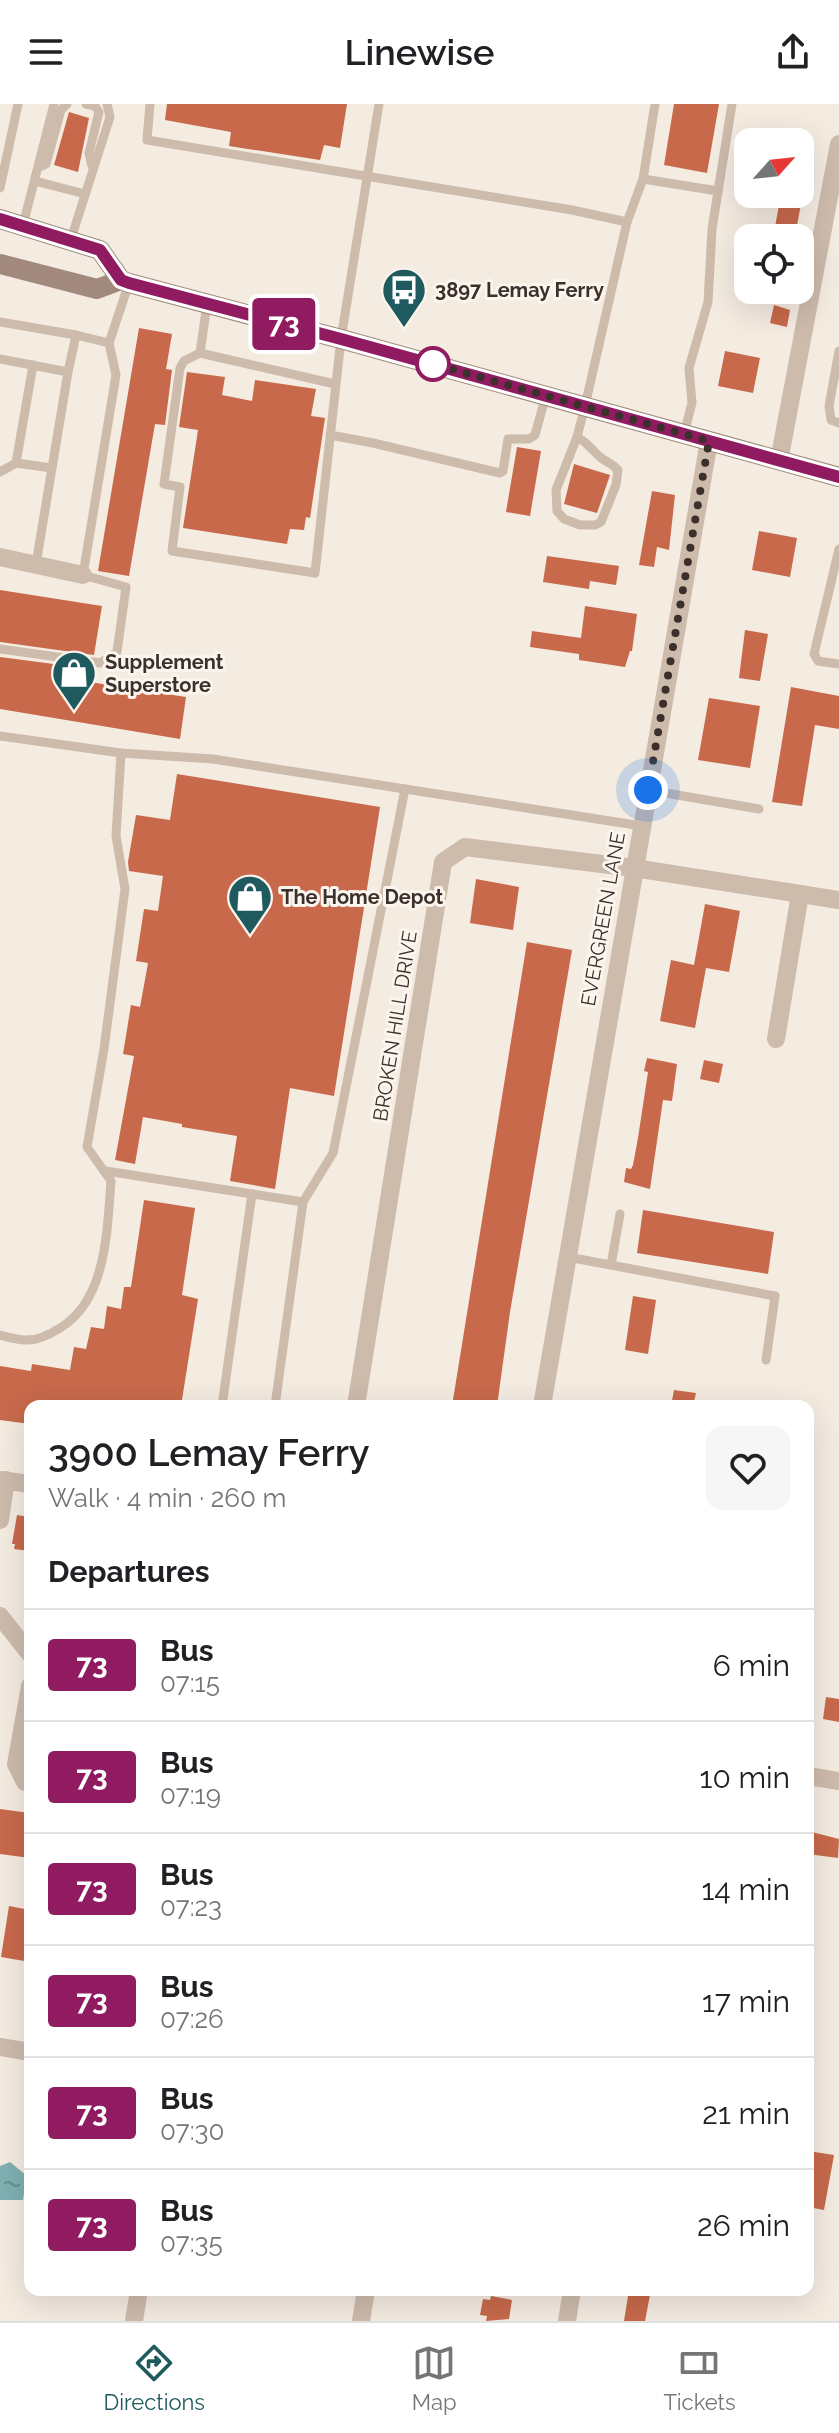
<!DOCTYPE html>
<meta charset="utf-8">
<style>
body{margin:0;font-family:Raleway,sans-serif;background:#f6f6f6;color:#202124;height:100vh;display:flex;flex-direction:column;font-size:30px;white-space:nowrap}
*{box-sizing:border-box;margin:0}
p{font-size:26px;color:#757577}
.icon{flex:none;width:44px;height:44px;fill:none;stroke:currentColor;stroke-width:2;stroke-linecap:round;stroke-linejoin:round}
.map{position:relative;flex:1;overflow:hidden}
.panel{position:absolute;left:24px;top:1296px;width:790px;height:896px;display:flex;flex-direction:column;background:#fff;border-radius:16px;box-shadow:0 8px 32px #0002}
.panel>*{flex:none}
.badge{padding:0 16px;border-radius:6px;font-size:28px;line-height:52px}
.needle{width:52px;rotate:63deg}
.tools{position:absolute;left:734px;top:24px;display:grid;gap:16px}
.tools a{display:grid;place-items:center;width:80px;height:80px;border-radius:16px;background:#fff;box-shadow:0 8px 32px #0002;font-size:40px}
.you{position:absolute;width:40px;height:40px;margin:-20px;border:6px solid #fff;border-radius:50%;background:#1a73e8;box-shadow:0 0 0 12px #1a73e833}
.map>.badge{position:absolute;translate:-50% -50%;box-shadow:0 0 0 4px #fff}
h2{padding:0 24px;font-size:30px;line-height:72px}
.round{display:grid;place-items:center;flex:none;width:84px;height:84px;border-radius:16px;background:#f6f6f6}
.overview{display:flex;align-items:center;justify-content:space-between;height:136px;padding:0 24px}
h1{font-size:38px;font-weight:600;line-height:60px}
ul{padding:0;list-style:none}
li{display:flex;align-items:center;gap:24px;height:112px;padding:0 24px;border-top:2px solid #e0e0e0}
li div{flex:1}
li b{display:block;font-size:30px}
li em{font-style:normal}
li .badge{min-width:88px;font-weight:700;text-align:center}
header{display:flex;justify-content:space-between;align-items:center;height:104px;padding:0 24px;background:#fff;font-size:36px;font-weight:600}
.tabs{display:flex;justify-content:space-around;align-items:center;height:112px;border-top:2px solid #e0e0e0;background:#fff;font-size:22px;color:#757577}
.tabs a{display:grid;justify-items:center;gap:4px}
.tabs .active{color:#1f5a5e}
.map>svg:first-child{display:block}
</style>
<header><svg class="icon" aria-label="menu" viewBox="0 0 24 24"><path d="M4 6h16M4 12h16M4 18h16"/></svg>Linewise<svg class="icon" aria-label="share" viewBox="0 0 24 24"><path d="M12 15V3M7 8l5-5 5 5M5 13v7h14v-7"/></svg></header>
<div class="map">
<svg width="839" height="2217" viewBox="0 0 839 2217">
<defs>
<pattern id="water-ripples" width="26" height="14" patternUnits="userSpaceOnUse" patternTransform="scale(2)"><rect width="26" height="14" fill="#7fb0b2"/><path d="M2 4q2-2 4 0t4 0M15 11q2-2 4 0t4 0" fill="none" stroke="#699091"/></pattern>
</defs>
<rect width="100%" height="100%" fill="#f4ebe1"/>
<!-- water -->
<path fill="url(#water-ripples)" d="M10,2058L27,2072L23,2096H0V2062Z"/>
<!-- building -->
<g fill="#c8694b">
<path d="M167,0H347L340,44L324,41L320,56L229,42L231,28L165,16Z"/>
<path d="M674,0H719L707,69L664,61Z"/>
<path d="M69,8L89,14L78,68L54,61Z"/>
<path d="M781,90H803L795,132L792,134H773Z"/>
<path d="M774,201L790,206L787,223L770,219Z"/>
<path d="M139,224L172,230L166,265L172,266L165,321L155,320L129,472L98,467Z"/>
<path d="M725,247L760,254L753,289L718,282Z"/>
<path d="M187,268L225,273L222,291L252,297L255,276L316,285L311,312L325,314L310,414L306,413L304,426L290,425L287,440L183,424L198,326L179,323Z"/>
<path d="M517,343L541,347L530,412L506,408Z"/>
<path d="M574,360L610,371L597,409L564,400Z"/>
<path d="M652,387L675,391L669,446L657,443L654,463L639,461Z"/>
<path d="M759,427L797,434L790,473L752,466Z"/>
<path d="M547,452L619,462L616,481L590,477L589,485L543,478Z"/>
<path d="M0,486L102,502L94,551L0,538Z"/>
<path d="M585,502L637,510L632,547H630L625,563L579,556V550L530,543L532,527L581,534Z"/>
<path d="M745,526L768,530L760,577L739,574Z"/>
<path d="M0,553L92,565L90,578L186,593L180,635L0,605Z"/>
<path d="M791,583L839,592V625L815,621L802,702L772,698Z"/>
<path d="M709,594L760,602L750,664L698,656Z"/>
<path d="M177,670L380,703L334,992L290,984L275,1085L230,1077L237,1032L182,1023V1020L143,1013L135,1060L115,1056L134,952L123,950L131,901L140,903L148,859L136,857L144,805L158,807L163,772L129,767L128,758L136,711L170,716Z"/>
<path d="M476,775L519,783L513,826L470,819Z"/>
<path d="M705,800L740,807L729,868L706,864L695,924L660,917L671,856L694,861Z"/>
<path d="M527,838L572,846L510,1208L497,1302L453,1296Z"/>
<path d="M647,954L677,960L672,997L663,996L650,1085L624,1078L626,1064L631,1065L633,1061L638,1034L648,968L644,967Z"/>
<path d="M704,956L723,960L719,979L700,975Z"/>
<path d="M144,1096L195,1104L182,1191L198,1195L181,1302H30V1320L0,1316V1262L31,1267L32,1260L70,1266L74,1243L86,1245L91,1223L104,1225L107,1202L121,1205L124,1183H131Z"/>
<path d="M643,1106L774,1128L768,1170L637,1149Z"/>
<path d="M633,1192L656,1196L648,1250L625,1246Z"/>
<path d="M674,1286L696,1289L693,1302H671Z"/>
<path d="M17,1411L30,1413V1447L14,1445L15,1440H12Z"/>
<path d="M826,1593L839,1595V1618L823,1615Z"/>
<path d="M0,1705L30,1709V1754L0,1750Z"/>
<path d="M808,1727L839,1735L838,1754L808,1750Z"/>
<path d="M9,1802L30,1806V1858L1,1853Z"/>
<path d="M808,2047L834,2051L824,2106L808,2103L811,2068H808Z"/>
<path d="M629,2186H651L645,2217H624Z"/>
<path d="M491,2192L512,2196L509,2215L486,2217L487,2212L480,2211L483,2195L490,2196Z"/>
</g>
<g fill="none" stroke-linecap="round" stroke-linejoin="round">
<!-- lane -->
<g stroke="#cdbbac" stroke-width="9">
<path d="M86,0L95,2L99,8L89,49L92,62"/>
<path d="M150,0L147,36L572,106L627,118"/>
<path d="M39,63L46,60L61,6L67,0"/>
<path d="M643,75L718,87"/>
<path d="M35,77L85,90"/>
<path d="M0,84L18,0"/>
<path d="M23,121L54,0"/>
<path d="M71,135L110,13L107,0"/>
<path d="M0,218L76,231"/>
<path d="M839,247L829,302L831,316L839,319"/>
<path d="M200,249L207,200"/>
<path d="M0,255L68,268L36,460"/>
<path d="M33,261L16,359L52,364"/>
<path d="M68,268L76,231L109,239"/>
<path d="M335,280L200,249L184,257L180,264L164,380L180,383L172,447L315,469L341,235L379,0"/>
<path d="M684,330L692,299L689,264L708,198L712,125L732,0"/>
<path d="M330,331L373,339L500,369L503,367L508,335H529L535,331L546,291"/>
<path d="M577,333C587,338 591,345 600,353C606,358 612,359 618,366L616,381L601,418L595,421H580L564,415L557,407L556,386L577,333L585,302L627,118L643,75L655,0"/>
<path d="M0,368L16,359"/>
<path d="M839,445L814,550L818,557L839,560"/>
<path d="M0,545L100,559L117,548L126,483L83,471L116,271L109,239L129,179"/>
<path d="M0,632L121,649L116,732L125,785L104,945L87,1043L111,1077C107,1126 107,1196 60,1224C49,1231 37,1237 25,1236C17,1236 8,1233 0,1231"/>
<path d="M121,649L213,655L642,722"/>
<path d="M648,686L759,705"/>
<path d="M106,1067L303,1098L275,1302"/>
<path d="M303,1098L333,1049L405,685"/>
<path d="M568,1153L775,1192L766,1256"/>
<path d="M611,1161L620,1110"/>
<path d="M222,1302L252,1090"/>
</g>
<!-- street -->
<g stroke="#cdbbac" stroke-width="18">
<path d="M779,357L839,40"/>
<path d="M0,453L83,471"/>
<path d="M776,935L800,790"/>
<path d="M356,1302L443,758L465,743L634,764L839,796"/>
<path d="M542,1302L709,337"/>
<path d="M0,1376L30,1380"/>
<path d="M0,1416L6,1376"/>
<path d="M0,1512L30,1550"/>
<path d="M30,1582L16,1660L25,1678L30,1679"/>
<path d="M808,1672L839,1677"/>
<path d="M0,1943L30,1948"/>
<path d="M134,2217L139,2186"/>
<path d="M361,2217L366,2186"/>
<path d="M567,2217L572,2186"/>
</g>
<!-- secondary -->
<g stroke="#a18a7d" stroke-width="20">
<path d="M0,115L100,146L121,176L129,179L341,235L839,373"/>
<path d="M0,160L97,185L121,176"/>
</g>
</g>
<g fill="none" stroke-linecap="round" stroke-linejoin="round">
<!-- line casing -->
<g stroke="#fff" stroke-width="18">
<path id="line" d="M0,115L100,146L121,176L129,179L341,235L839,373"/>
</g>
<!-- line -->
<use href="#line" stroke="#901b61" stroke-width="12"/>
<!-- walk -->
<path stroke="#3b302b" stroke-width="8" stroke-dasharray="0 14.4" d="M433,260L429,259L709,337L648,686"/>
</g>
<!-- icons -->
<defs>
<g id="bus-pin" transform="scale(2.3)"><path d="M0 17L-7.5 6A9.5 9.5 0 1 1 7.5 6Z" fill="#1f5a5e" stroke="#fbf5ee"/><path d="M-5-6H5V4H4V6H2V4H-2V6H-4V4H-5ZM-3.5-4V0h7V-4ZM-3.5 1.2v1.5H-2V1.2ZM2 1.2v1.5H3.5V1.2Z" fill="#fff"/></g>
<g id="shop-pin" transform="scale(2.3)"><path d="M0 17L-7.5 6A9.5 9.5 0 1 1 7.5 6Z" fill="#1f5a5e" stroke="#fbf5ee"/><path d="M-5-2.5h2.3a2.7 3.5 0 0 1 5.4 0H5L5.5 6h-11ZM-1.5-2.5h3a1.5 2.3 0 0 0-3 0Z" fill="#fff"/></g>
</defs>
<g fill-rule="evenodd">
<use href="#bus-pin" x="404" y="186"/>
<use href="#shop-pin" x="74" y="569"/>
<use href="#shop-pin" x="250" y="793"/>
</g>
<!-- markers -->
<circle fill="#fff" stroke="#901b61" stroke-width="4" cx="433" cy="260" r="16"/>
<g text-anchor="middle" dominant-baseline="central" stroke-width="6" stroke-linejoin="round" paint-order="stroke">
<!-- poi labels -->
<g font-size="20" font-weight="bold" fill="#3b302b" stroke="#fbf5ee" text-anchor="start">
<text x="435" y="186">3897 Lemay Ferry</text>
<text x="105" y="558">Supplement<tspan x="105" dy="23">Superstore</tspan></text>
<text x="281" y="793">The Home Depot</text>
</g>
<!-- street labels -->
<g font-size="20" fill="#3b302b" stroke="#fbf5ee">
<text transform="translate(603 815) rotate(-80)">EVERGREEN LANE</text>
<text transform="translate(395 922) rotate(-81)">BROKEN HILL DRIVE</text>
</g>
</g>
</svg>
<div class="tools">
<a><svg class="needle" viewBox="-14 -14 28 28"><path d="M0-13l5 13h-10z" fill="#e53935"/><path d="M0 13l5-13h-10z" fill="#757577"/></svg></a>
<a><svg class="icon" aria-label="locate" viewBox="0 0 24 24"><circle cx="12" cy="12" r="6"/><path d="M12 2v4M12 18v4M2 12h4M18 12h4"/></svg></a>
</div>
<div class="you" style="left:648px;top:686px"></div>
<b class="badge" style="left:284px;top:220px;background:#901b61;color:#fff">73</b>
<section class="panel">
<div class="overview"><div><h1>3900 Lemay Ferry</h1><p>Walk · 4 min · 260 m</p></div><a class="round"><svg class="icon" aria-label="heart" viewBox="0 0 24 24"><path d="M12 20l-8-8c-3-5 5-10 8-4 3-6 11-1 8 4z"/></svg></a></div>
<h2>Departures</h2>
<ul>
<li><span class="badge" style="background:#901b61;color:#fff">73</span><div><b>Bus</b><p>07:15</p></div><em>6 min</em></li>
<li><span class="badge" style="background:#901b61;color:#fff">73</span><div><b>Bus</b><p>07:19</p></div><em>10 min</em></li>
<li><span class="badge" style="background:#901b61;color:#fff">73</span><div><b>Bus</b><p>07:23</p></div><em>14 min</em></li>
<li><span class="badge" style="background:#901b61;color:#fff">73</span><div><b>Bus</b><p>07:26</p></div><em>17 min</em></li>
<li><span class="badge" style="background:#901b61;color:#fff">73</span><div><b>Bus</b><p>07:30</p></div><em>21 min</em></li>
<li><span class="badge" style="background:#901b61;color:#fff">73</span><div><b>Bus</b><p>07:35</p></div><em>26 min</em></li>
</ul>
</section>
</div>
<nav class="tabs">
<a class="active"><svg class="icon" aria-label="directions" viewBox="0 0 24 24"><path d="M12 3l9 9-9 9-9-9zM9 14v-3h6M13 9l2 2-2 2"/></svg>Directions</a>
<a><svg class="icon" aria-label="map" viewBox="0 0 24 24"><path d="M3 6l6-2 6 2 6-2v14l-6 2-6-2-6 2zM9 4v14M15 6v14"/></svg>Map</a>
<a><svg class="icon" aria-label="tickets" viewBox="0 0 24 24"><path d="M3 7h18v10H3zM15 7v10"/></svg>Tickets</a>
</nav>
